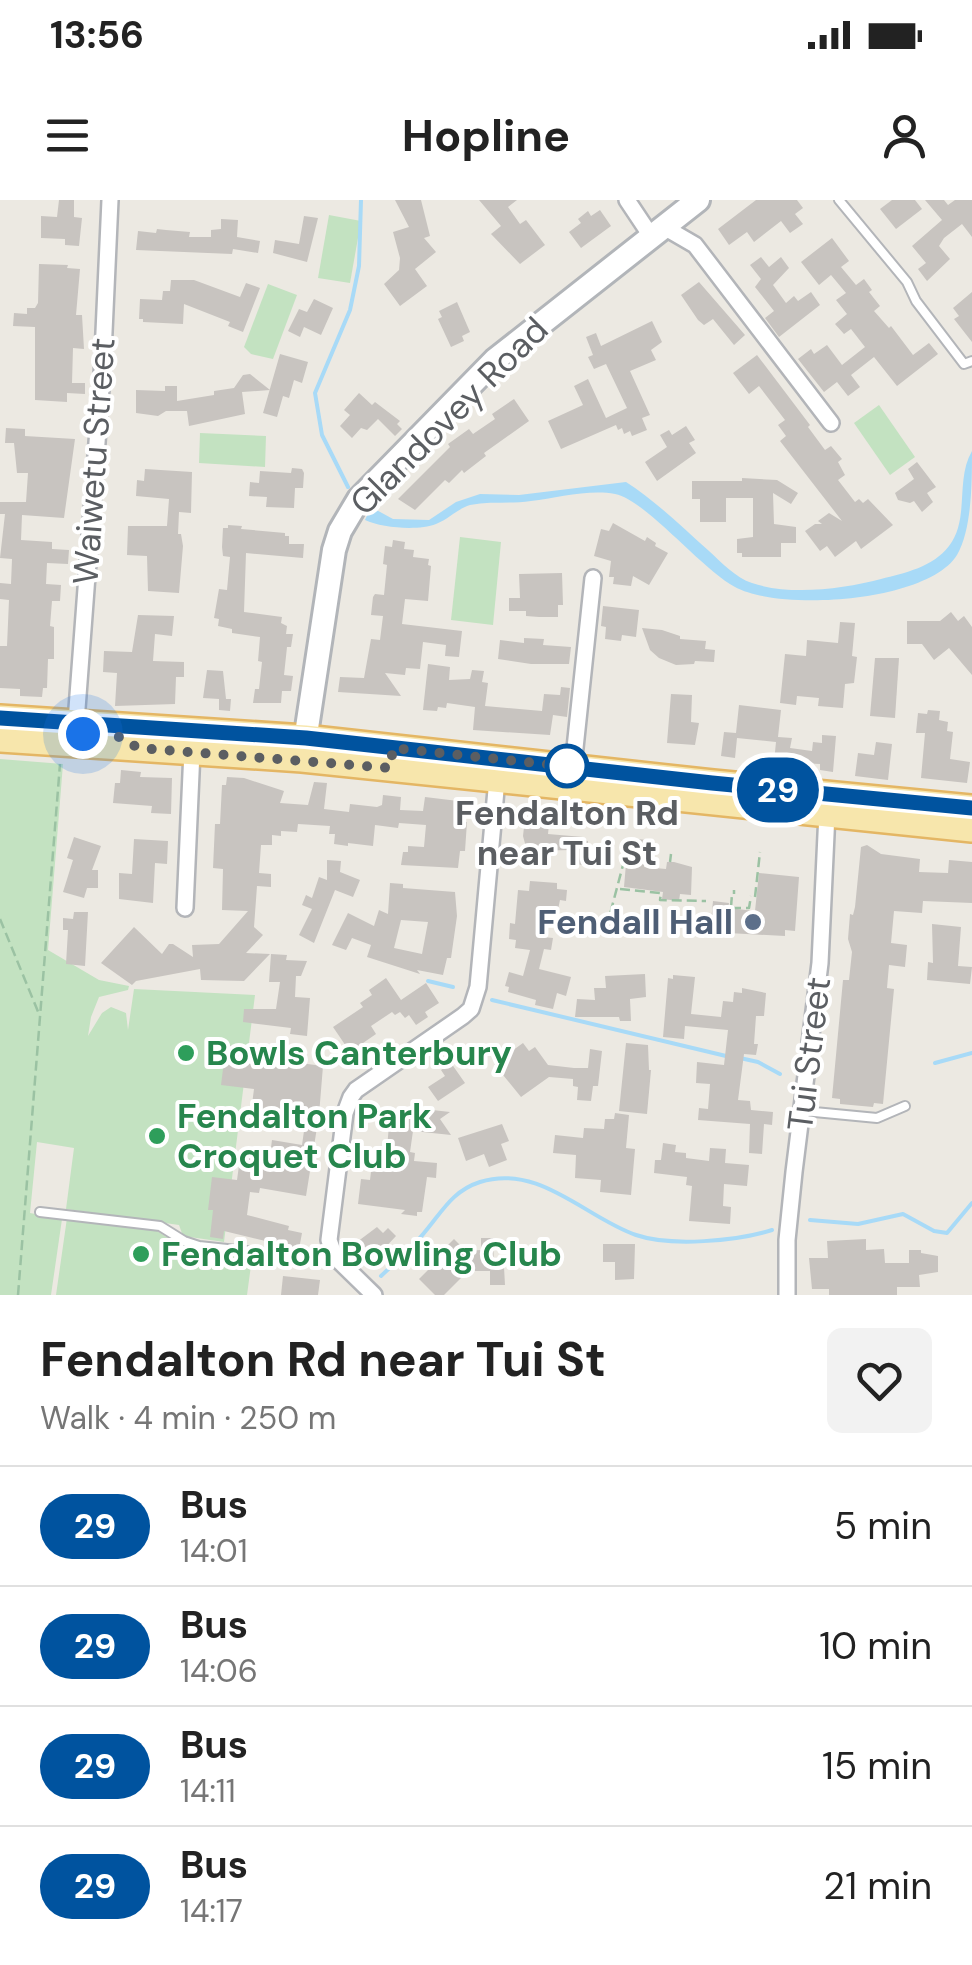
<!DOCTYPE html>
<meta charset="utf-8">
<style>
body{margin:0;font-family:"DM Sans",sans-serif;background:#f2f2f2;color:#222;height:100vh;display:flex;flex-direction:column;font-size:38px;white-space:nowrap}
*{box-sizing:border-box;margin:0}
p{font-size:32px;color:#767676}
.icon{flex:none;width:55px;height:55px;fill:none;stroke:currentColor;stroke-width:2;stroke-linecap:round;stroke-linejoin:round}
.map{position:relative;height:1095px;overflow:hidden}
.side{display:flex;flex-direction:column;background:#fff;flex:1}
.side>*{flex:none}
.badge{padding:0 20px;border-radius:32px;font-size:35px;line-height:65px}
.you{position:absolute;width:50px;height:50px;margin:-25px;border:8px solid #fff;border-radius:50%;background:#1a73e8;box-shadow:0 0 0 15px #1a73e833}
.map>.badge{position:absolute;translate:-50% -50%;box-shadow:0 0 0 5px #fff}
.round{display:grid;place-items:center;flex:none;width:105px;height:105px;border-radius:15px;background:#f2f2f2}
.head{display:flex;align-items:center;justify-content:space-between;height:170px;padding:0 40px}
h1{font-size:48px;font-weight:700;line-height:75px}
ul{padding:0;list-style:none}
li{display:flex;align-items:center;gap:30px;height:120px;padding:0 40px;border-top:2px solid #e0e0e0}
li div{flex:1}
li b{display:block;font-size:38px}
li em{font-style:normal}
li .badge{min-width:110px;font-weight:700;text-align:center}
.status{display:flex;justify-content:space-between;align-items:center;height:70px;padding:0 50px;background:#fff;direction:ltr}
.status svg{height:28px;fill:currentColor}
header{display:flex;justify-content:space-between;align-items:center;height:130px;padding:0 40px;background:#fff;font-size:45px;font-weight:700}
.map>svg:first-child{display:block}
</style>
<div class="status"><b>13:56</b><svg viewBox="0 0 49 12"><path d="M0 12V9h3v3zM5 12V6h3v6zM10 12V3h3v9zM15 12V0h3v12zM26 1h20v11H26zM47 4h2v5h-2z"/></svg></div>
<header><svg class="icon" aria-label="menu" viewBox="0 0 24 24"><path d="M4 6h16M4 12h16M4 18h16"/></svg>Hopline<svg class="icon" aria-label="person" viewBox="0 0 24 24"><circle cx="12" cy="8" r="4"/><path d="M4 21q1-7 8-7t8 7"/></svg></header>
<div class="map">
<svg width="972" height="1095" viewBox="0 0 972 1095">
<rect width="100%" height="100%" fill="#ece9e2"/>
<!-- green -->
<g fill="#c3e2c1">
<path d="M329,15L361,21L350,83L318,78Z"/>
<path d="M268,84L297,95L273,159L251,154L244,147Z"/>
<path d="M879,205L915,257L890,275L854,223Z"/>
<path d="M200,233L266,236L265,267L199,263Z"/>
<path d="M460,337L501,342L493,425L451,420Z"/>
<path d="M0,559L63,564L48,750L99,780L129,786L128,790L99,797L91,817L88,836L102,813L111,807L126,813L128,830L134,789L255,795L224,1042L183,1036L179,1025L66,1009L74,948L37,942L30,1013L62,1019L51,1095H0Z"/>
<path d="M67,1018L157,1031L187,1050L252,1058L247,1095H56Z"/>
</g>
<!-- water -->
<path fill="#a8daf7" d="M972,251C972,282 972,329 957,355C928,402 781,412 735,387C700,368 646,300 615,294C589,289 557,298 531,301C511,304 491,301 470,305C457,309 449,319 436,324C418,331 382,328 365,320L371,307L393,319L429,320L456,302L480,294L519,295L626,282C657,302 682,327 709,351C721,362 736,378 752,383C790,396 843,389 881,379C905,373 933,367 949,346C970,319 955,280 972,251Z"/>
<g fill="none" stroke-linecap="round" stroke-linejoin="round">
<!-- stream -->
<g stroke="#a8daf7" stroke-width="4">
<path d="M348,287L322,235L315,193L350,110L359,66L361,0"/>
<path d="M428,781L453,787"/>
<path d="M492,800L726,856"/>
<path d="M740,858L758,862L780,874"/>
<path d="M935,863L972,853"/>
<path d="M810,1020L858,1024L903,1014L934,1031L947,1033L972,1003"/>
<path d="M381,1076C396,1062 412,1048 424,1033C442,1012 452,991 480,982C539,963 586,1018 636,1035C671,1047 737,1041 772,1030"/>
</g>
</g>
<!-- building -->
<g fill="#c8c4c0" fill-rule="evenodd">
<path d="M59,0H74V17L82,18L79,46L65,45V39L41,38V16L57,17Z"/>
<path d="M395,0H421L430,36L424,38L436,52L415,69L427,86L400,106L384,84L399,70L400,58L393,32L409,27Z"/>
<path d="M479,0H517L508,7L520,24L526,20L545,45L520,64L491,34L501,26Z"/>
<path d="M756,0H797L803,8L795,14L803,24L790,33L781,21L754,42L747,32L729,45L718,29Z"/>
<path d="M892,0H915L922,9L896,29L880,9Z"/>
<path d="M925,0H944L948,5L955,0H972V37L962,24L944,38L939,46L950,59L927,81L918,69L926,63L912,46L942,20Z"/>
<path d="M600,10L611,26L581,48L569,32L581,23L578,19L588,11L591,16Z"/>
<path d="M304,16L318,18L307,62L273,53L275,40L299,44Z"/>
<path d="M221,19L238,20L237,37L260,41L258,53L233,49L232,54L136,50L138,31L156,33L157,29L166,30L190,32L189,37H211V30L221,29Z"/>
<path d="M832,38L849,61L841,67L856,85L864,79L872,90L869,92L880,106L874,111L889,128L891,126L913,155L929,143L938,154L897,186L874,157L851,175L860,187L848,196L837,182L824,192L798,159L811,149L814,154L827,145L842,165L865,147L851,129L844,134L835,124L847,114L836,100L846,93L831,75L819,85L801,62Z"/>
<path d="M761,57L769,67L781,57L789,68L773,85L786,103L794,96L798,101L811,92L820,105L779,137L765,118L774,111L755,87L761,79L750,65Z"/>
<path d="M39,64L68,65L67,68L80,69L76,115H82L84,149L73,148L72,183H85V194L67,193V202L35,200V127L13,126L14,113L27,114V108H35L38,103Z"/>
<path d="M171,80H194L240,97L246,83L260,88L243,132L228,126L230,122L184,104L183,124L143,122V119H139L140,99L162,100L163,91H170Z"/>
<path d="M699,82L745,135L734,145L713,119L704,125L698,120L681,95Z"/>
<path d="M972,92V142L954,119L959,116L953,108Z"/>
<path d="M314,99L333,108L321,135L304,127L300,137L288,131L299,109L307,112Z"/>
<path d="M457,102L470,132L462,136L464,141L451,147L438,119L442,117L439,111Z"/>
<path d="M652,121L662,142L651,150L656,160L630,171L650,215L642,218L647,230L632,236L630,231L624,234L622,228L618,230L616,225L561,249L548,221L583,205L574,186L588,179L606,218L627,208L606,164L594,169L588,157L593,155L586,137L596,133L601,146Z"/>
<path d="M280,154L308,162L302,183L294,180L289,198L283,196L277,217L263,213Z"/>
<path d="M757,155L810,225L808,227L825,250L831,246L842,259L838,262L845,275L838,280L855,302L859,299L863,303L868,299L893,325L861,349L856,341L835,357L827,346L820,351L805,331L815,324H822L818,321L829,313L842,321L780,241L786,236L778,225L785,220L759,186L749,194L733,173Z"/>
<path d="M250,174L270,190L242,192L245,214L189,226L187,211H166L158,216L136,213V190L165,191V186H177V201L214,195V191L234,188L243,175Z"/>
<path d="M359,193L372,205L375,202L400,221L397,224L402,229L395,236L378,219L367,230L361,228L352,238L340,226L350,215L344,210Z"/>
<path d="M514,199L529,221L484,253L486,256L464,273L462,270L449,283L445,280L415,310L398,299L450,247L448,244L469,229L473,234L495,219L492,214Z"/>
<path d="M686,226L695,240L689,243L696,253L657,281L645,262L667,247L660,235L669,230L672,235Z"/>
<path d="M6,228L25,229V236L75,239L64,318L22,315L21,340L52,342V349L69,350L68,364L47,363L46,384L61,385L60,401H52L50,426L54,427V459H48L47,488H43L42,497L20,496V489L0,488V446H7L9,400L0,399V383L11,384L12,359L0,358L5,314H0V302H26L28,273H17L14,243H5Z"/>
<path d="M917,262L936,287L927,293L933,302L922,312L914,301L910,303L898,300L895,293L914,279L908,269Z"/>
<path d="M292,268L302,269L304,273L303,288H295L294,308L266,307L267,297L249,296L250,282L259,283L260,271L291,273Z"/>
<path d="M145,269L192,272L191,313L179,312L178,334H181L183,346L179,393L148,391L147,356L127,355L128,326H167L169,299L136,296L137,280L144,281Z"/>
<path d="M742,278L777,280L798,293L791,304L773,293L774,324L796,327V343H781V357H742V353H737V339L753,337V298H726V322H700V299H692V281H742Z"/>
<path d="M613,323L645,341L647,337L656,343L655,346L668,353L649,385L633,376L631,386L613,384L614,377H609L611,361L594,356L601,329L609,331Z"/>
<path d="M228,325L242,326L241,329L285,333V336H289V344H304L303,358L246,353L244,412L282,417L281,423L287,426L286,434H293L291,447H287L284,475L293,476L291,491H282L281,503H253L255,489H259L262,462L258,461L260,437L232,433V429L218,426L219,419L214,418L219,389L227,390L230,357L223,356L222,347L223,328H228Z"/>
<path d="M393,340L405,342L404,349L414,350L413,357L429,359L428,365L431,366L428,401L405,399L402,424L462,431L459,457L445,456L446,445L423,442L420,469L406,468L405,475L385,473L401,496L338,492L340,477L364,478L371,439L380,440L383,416L371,415L373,397L375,394L384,395L387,365L383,364L385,346L392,347Z"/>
<path d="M562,373L563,405H558V417H539L526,416V411H509V398H520L519,374Z"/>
<path d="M603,406L639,410L636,437L622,435L621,441L605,439L606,427L601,426Z"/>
<path d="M951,412L958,421L964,416L972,427V475L949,448L934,460L922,444H907V421H940Z"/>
<path d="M138,415L174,416L172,436L155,434L153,461L184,462V477H176L175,504L115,506L117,473L103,472L104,451L132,452Z"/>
<path d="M840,422L855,423L852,456L857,457L854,483L845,484L843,508L818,506L819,498L797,496L796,505L780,503L785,454L806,456L807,440L838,443Z"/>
<path d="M642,428L662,430L680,436V439L706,441L705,449L715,450L714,462L695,461L694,464L676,465L659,458L650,450Z"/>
<path d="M524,438L544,439L543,445L571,447L569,464H531L498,459L500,440L524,443Z"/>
<path d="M875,458H899L895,518L870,516Z"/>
<path d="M428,464L450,467L449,480L470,479L472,470L484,471L482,482L488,483L485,506L542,511L544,494L560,495L561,487L570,488L567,517L553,515L550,535L473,530L475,507L447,503L446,508L438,507L437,511L423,510Z"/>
<path d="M207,470L223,471L226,499H231L230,511L219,510V499L203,498Z"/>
<path d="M671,494L692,495L691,522L699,523L695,545L667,543Z"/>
<path d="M739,505L781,510L778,537L792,538L790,548L812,551L813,542L822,543V535L836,536L833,572L820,570V564L774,562L776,542L737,538L735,558L721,556L724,532L736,533Z"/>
<path d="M928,510L940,511L939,520L948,522L947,531L953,532L950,559L970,562L967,583L921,578L925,533H916L918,513L927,514Z"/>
<path d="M876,542L892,544L888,580L855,576L858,553L874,555Z"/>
<path d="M121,570L141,572L140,577L172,578L171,614L151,613L152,606L113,603L115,583H120Z"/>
<path d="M227,577L244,578L284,591L280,603L308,605L314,582L327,583L324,609L349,612L350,604L377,607L382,605L383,595L401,597L400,610L423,611L425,597L458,601L456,621L467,622L465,651H460L458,668L401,665L403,652H408V646L424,647L426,625L399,623L398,628L375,625L373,646L348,643V646L334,644L335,634H329L330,626L298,624L297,632L281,631V636L272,635V645H261L259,673L271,674V687L257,686L254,727L263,735L246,753L270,754L244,781L201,780L200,769L136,781L132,785L101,763L134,727L162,754L169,744H173L193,757L192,745L219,744L248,711L222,710L223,669L213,668L215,624H220L222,585H226Z"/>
<path d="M538,612L550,614L548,634L583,637L582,640L588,641L585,665L570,664L571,650L527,651L523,636L525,618L537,619Z"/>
<path d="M74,637L101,646L92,670H98V688H87L84,698L63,692L73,660L67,658Z"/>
<path d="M134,639L168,641L167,664L155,663L153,703L119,699V673L132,674Z"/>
<path d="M637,639L647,640L644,667L666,669L667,662H674L692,667L691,695L680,694L679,701L662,699L663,692L624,687L626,664L634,665Z"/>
<path d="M867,645L881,654L920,659L919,672L948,673L949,660L972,662V703L923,701L922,713L894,711L891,743L907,745L905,767L889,765L887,788L894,789L883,904L874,903L873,907L840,904V899L832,898L843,780H849L852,752L848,739L850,714L853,715L855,707L861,647Z"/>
<path d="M327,660L341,661L340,672L360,680L353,697L335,690L314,743L299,735L312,709L302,705L306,695L312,698L319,677L327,680Z"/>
<path d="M759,673L799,677L795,731L785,730V736L710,732L713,701L729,703L728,708L755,711Z"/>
<path d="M530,681L557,683V689L567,690L566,701L560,700L557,714L546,713L543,737L553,738L551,750L544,749L539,769L571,777L566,796L557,793L553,809L535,805L536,800L508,792L509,787L505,786L509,772L523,776L530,750L515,748L516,740L509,739L510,723L515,724L518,690L529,691Z"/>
<path d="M390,683L403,684V688L455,692L457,716L451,758H447L443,775L417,770L420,774L367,757L371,745L352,738L346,750L332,745L348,713L374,726L379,710L388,714ZM401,720L428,722L422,754L394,748Z"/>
<path d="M74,712H88L85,766L66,764L68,730H63V718L73,719Z"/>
<path d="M932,724L961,727L958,766L972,767L970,784L927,780L928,762L933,763Z"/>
<path d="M271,754L287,755L286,760L307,761L301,776H296L295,797L310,798L307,836L290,834L291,828L243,822L244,809H276L280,782H269Z"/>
<path d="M645,774L646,797L630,799L631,821H620L619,817H575L577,799L595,800L594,788H606L605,776Z"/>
<path d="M673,775L695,777L691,814L721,817L723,801L733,802L734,792L742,793V788L766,793L764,816H756L754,844H758L756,855L744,854L738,900L750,901L751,910L773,912L772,925L764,924L762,954L749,953L750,924L698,920L699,908L708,909L710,884L696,883L697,862L724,865L728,830L685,826L684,839L663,837L668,778L673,779Z"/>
<path d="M386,778L401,800L426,783L439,803L425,812L428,817L416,825L409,815L405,818L400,812L395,815L392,812L371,826L376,834L350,852L333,827L363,807L360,803L372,795L369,790Z"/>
<path d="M523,843L529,851L535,847L548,865L574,868H588L590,849L602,851L598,886H593L591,901L577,900L578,887L573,886V879L549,877L521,897L494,864Z"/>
<path d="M626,843L648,845L649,870H651L647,914L619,911Z"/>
<path d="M226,845L247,847L245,863L283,868L284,861L323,866L319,915L306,996L260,988L259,993L250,992L247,1015L289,1026L288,1030L302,1033L299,1049L224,1031L223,1039L210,1037L213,1010H208L212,977L237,980L241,951L270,955L272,940L302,945L305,924L288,922L289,918L251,912L254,889L221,885Z"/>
<path d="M451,863L465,883L438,901L428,887L445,876L441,870Z"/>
<path d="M406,907L450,912L440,919L451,935L413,931L410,952L415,953L414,961L437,963L436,978L427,977L422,1012H417V1016L401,1014L405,1010L358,1004L361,979L370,980L373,955L380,956L381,948L387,949L390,912H406Z"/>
<path d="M615,913L629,915L626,948L635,949L631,995L600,992L601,980L575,978L576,955L553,953L555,935L583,938L584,928L604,929L605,919H614Z"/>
<path d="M502,924L509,941L501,944L507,960L489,967L484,954L466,961L458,938Z"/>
<path d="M663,943L676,945L675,952L686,953V958L709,961L710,948L726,949L725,963L749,965L747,986L724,984L723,1006L731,1007L730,1024L689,1021L692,986L686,985L687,977L654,973L655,960H661Z"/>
<path d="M377,1027L383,1033L388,1028L396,1036L382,1051L388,1057L381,1065L357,1042Z"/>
<path d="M481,1038H493L494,1067H504L505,1085H490V1071H468L444,1095H435L419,1079L430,1068L422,1061L432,1051L437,1056L454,1039L466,1051L481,1050Z"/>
<path d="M866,1039V1050L884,1049L885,1063H909V1050H921V1053L938,1056V1072L919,1075L920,1087H897V1095H829V1089H812L809,1058H828L827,1041Z"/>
<path d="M603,1044H635L634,1079L615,1080V1062H603Z"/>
<path d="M283,1076L320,1080L318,1095H281Z"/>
</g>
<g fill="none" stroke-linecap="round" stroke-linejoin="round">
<!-- lane casing -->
<g stroke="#b3b5b9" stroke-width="12">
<g id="lane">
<path d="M839,0L907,82L916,101L964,164L972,161"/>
<path d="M804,911L877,918L905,906"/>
<path d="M40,1012L160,1026L184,1041L199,1046L311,1058L334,1057"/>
</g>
</g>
<!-- street casing -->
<g stroke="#b3b5b9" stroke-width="20">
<g id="street">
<path d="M627,0L651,36"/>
<path d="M664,27L695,45L831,223"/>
<path d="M76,522L102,176L110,0"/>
<path d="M573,567L593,378"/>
<path d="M185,708L192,551"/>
<path d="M374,1095L335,1057L329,1040L345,913L351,897L356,890L463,816L471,809L478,787L497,579"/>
<path d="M787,1095V1040L794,972L820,763L827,613"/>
</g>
</g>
<!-- secondary casing -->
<g stroke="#b2b5b9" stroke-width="28">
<path id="secondary" d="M303,554L334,350L340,331L359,299L495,160L698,0"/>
</g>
<!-- primary casing -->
<g stroke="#e4b664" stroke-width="30">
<g id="primary">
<path d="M0,518L305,538L713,583L972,608"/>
<path d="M0,539L302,559L972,629"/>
</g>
</g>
<!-- path -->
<g stroke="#9bc2a3" stroke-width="2.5" stroke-dasharray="10 5" stroke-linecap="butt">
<path d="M670,662L671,654"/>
<path d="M620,689L661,693L660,700L706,701"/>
<path d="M734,694V690"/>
<path d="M755,697L760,652"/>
<path d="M731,707L732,694"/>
<path d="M731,708H749L751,696"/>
<path d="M585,716L609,718L623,665L628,657L645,652"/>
<path d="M0,719L39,814"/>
<path d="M18,1095L60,564"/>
</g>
<!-- lane -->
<use href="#lane" stroke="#fff" stroke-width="8"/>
<!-- street -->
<use href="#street" stroke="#fff" stroke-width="15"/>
<!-- secondary -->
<use href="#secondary" stroke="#fff" stroke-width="22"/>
<!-- primary -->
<use href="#primary" stroke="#f7e6ac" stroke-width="25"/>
</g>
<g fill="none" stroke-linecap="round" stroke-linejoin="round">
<!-- line casing -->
<g stroke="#fff" stroke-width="22">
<path id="line" d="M0,518L306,538L712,583L972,608"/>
</g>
<!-- line -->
<use href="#line" stroke="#00539f" stroke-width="15"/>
<!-- walk -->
<path stroke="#5b5e62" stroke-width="10" stroke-dasharray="0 18" d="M83,534L120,537L138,548L390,568L393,548L573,567L567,566"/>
</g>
<!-- markers -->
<circle fill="#fff" stroke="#00539f" stroke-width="5" cx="567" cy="566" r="20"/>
<circle fill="#5c6f8a" stroke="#fff" stroke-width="4" cx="753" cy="722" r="10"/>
<g fill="#2e9e5b" stroke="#fff" stroke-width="4">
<circle cx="186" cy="853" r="10"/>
<circle cx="157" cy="936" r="10"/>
<circle cx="141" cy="1054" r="10"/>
</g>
<g text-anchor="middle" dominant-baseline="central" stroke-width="8" stroke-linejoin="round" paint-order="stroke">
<!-- street labels -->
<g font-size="35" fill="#5b5e62" stroke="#fff">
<text transform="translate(449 216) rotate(-45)">Glandovey Road</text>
<text transform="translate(94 261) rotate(-86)">Waiwetu Street</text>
<text transform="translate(809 854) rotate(-83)">Tui Street</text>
</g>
<!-- stop labels -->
<g font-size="35" font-weight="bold" fill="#5b5e62" stroke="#fff">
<text x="567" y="613">Fendalton Rd<tspan x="567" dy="40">near Tui St</tspan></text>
</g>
<!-- service labels -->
<g font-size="35" font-weight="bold" fill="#4e5e75" stroke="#fff" text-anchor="end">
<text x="733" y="722">Fendall Hall</text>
</g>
<!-- leisure labels -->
<g font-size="35" font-weight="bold" fill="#27864d" stroke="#fff" text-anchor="start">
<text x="206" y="853">Bowls Canterbury</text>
<text x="177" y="916">Fendalton Park<tspan x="177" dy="40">Croquet Club</tspan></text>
<text x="161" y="1054">Fendalton Bowling Club</text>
</g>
</g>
</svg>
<div class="you" style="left:83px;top:534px"></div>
<b class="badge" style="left:778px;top:590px;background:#00539f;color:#fff">29</b>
</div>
<section class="side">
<div class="head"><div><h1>Fendalton Rd near Tui St</h1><p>Walk · 4 min · 250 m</p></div><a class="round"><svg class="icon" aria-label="heart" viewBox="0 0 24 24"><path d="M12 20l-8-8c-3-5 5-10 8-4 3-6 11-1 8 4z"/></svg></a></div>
<ul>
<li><span class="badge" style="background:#00539f;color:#fff">29</span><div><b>Bus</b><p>14:01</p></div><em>5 min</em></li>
<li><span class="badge" style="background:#00539f;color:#fff">29</span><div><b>Bus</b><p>14:06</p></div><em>10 min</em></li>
<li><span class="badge" style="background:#00539f;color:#fff">29</span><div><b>Bus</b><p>14:11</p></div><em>15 min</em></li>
<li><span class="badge" style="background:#00539f;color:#fff">29</span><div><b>Bus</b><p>14:17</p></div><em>21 min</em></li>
</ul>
</section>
